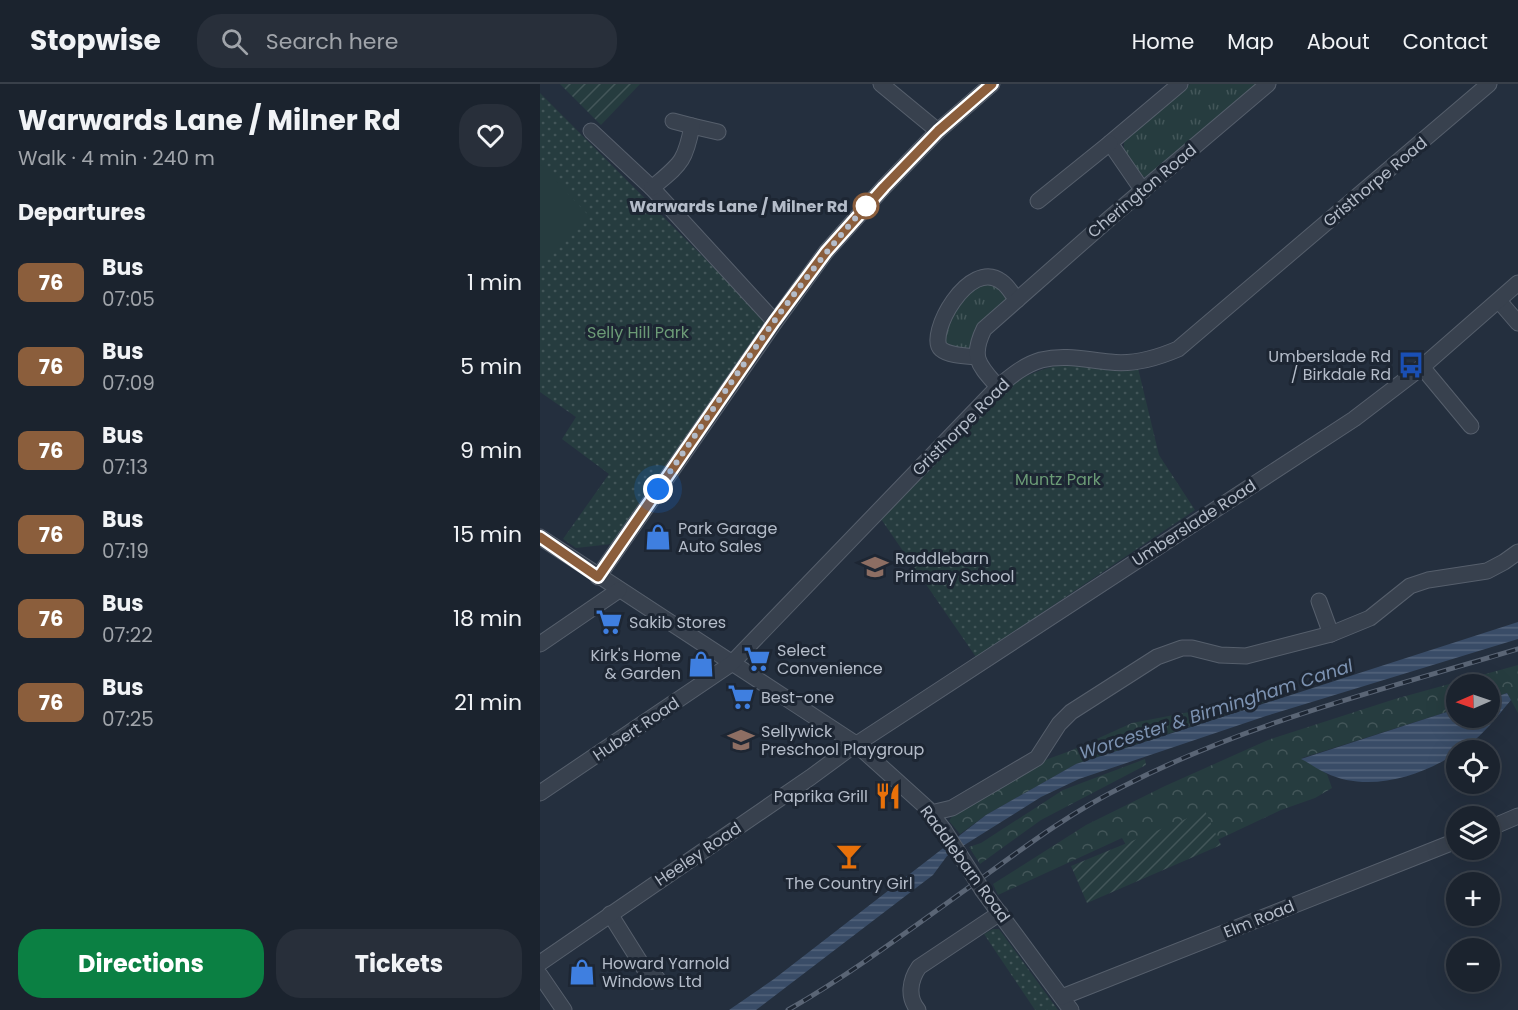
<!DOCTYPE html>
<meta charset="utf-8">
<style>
body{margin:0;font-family:Poppins,sans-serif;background:#282f3a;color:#f1f3f6;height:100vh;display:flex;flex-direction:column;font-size:22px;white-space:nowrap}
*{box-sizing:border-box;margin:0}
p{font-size:20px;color:#a0a4aa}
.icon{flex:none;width:33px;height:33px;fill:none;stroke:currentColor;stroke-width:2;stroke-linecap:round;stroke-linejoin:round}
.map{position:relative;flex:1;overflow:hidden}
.drawer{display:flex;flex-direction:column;background:#1b232e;width:540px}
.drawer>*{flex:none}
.badge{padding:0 12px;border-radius:9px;font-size:21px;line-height:39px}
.needle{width:39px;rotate:268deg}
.controls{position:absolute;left:906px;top:590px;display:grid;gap:12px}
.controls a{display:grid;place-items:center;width:54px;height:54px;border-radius:50%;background:#1b232e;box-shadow:0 6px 24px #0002,0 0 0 2px #39404a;font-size:30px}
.you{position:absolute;width:30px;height:30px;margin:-15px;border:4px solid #fff;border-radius:50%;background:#1a73e8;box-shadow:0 0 0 9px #1a73e833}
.map>.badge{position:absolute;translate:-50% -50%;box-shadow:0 0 0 3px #fff}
h2{padding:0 18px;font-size:22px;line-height:54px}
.round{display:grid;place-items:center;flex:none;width:63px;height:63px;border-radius:24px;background:#282f3a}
.headline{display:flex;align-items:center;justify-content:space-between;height:102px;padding:0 18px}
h1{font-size:28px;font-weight:700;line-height:45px}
.cta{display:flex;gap:12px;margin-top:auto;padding:12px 18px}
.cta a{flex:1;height:69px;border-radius:24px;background:#0b8043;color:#fff;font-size:24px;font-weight:700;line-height:69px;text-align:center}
.cta a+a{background:#282f3a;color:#f1f3f6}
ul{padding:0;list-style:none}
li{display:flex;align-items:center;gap:18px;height:84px;padding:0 18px}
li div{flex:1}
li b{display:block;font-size:22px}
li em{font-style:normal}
li .badge{min-width:66px;font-weight:700;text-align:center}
header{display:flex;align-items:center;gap:36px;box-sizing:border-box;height:84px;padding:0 30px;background:#1b232e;border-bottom:2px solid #39404a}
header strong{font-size:28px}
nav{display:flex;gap:33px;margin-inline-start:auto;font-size:21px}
.search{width:420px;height:54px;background:#282f3a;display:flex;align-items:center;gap:15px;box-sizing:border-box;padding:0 21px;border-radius:24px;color:#a0a4aa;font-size:22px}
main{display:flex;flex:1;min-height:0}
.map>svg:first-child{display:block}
</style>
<header>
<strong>Stopwise</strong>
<div class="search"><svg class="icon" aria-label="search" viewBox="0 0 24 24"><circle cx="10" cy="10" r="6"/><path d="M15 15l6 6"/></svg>Search here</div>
<nav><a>Home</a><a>Map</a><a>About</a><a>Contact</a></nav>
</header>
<main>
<section class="drawer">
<div class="headline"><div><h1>Warwards Lane / Milner Rd</h1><p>Walk · 4 min · 240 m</p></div><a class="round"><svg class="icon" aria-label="heart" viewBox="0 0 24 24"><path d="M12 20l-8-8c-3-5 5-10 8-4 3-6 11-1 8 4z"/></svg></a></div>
<h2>Departures</h2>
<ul>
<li><span class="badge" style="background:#8b5e3c;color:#fff">76</span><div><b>Bus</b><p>07:05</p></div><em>1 min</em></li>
<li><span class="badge" style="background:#8b5e3c;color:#fff">76</span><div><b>Bus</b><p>07:09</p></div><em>5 min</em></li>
<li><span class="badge" style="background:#8b5e3c;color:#fff">76</span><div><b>Bus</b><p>07:13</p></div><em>9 min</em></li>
<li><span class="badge" style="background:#8b5e3c;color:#fff">76</span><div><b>Bus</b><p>07:19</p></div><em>15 min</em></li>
<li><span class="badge" style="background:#8b5e3c;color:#fff">76</span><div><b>Bus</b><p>07:22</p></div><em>18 min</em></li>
<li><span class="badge" style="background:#8b5e3c;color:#fff">76</span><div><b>Bus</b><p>07:25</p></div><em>21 min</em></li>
</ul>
<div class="cta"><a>Directions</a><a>Tickets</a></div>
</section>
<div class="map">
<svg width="978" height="926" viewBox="0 0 978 926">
<defs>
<pattern id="grass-tufts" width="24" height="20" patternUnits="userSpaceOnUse" patternTransform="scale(1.5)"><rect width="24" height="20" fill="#263c3f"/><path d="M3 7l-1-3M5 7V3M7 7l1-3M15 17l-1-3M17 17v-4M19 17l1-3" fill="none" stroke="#435659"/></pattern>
<pattern id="forest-crowns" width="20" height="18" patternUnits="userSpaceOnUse" patternTransform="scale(1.5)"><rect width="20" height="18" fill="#263c3f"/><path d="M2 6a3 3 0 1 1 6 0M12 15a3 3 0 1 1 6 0" fill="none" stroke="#435659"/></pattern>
<pattern id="park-dots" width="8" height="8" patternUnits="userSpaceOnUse" patternTransform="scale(1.5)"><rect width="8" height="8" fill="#263c3f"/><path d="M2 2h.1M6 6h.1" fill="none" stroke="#435659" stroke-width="1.8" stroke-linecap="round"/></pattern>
<pattern id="garden-furrows" width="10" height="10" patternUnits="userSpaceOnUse" patternTransform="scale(1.5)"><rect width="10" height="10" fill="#263c3f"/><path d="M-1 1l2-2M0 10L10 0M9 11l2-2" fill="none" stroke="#435659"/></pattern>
<pattern id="water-rules" width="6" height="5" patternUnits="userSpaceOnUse" patternTransform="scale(1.5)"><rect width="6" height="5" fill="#394c67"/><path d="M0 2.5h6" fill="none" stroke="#53647b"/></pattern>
</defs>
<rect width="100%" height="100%" fill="#242f3e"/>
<!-- grass -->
<g fill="url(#grass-tufts)">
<path d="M650,0H716L612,90L605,93C592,87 580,69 585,55Z"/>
<path d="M441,198L459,203L470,218L434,265L407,263L403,257L413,221Z"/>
</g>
<!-- forest -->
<g fill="url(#forest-crowns)">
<path d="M978,581V629L967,609L950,615V600H916V625L762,674L787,690L792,704L775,714L741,726L603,791L582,754L458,811L453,800L546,741L625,702L728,656L855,615Z"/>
<path d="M729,617L536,680L446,731L420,750L409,737L416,726L494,680L530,667L592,639L702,618Z"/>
<path d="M605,675L606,681L501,736L440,780L429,763L441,759L523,706Z"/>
</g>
<!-- park -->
<g fill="url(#park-dots)">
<path d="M0,9L226,236L72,460L36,464L23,455L69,390L22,355L36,333L0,308Z"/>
<path d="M535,279L566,286L598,284L619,371L655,426L436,573L341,435L468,302C490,289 510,281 535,279Z"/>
<path d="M453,845H459L518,926H495L444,850Z"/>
</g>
<!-- garden -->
<g fill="url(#garden-furrows)">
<path d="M20,0H100L61,41Z"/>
<path d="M665,727L681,761L547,819L531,782Z"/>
</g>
<!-- pitch -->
<path fill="#263c3f" d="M1,81L49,132L0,178V82Z"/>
<!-- water -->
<g fill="url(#water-rules)">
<path d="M978,538V555L726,632L539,695L501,713L426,760L407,772L393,791L216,926H189L234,895L446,731L536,680Z"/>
<path d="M967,609L971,616C960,629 933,665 916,666V669C881,693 827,709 786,689C777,685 769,679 761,675L916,625V633H950V615Z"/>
</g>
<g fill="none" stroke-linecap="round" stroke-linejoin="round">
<!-- minor casing -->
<g stroke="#565f6c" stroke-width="17">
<g id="minor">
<path d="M341,0L398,47"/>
<path d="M152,42L178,48"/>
<path d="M51,47L112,104L235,238"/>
<path d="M112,104C140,80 145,79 152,42L133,37"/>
<path d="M603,107L570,59L640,0"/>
<path d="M498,117L570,59"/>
<path d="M959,217L978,239"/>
<path d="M437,273C427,272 409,272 401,265C386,252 429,172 462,198C468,202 472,210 477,216"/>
<path d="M882,283L931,342"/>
<path d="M458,303C439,281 430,274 444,245L570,134L728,0"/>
<path d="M0,453L316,660L387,724L404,746"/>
<path d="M58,493L235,238L286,168L344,103L398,47L452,0"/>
<path d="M779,517L791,550"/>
<path d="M0,560L79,506"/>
<path d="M0,709L191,580L458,303C471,292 484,281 501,276C525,270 547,276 570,278C593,281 617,274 638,265L949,0"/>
<path d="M391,729L412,724L497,674L519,640L531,628L617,573L642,564H652L680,571L706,572L791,550L830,534L870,502L888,496L947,487L964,478L978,468"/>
<path d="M950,744L978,732"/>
<path d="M443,807L531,926"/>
<path d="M70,830L112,897L117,894"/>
<path d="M0,879L271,693L309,665L814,335L882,283L978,199"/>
<path d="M0,891L24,926"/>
<path d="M522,913L916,757"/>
<path d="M378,926C367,913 370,896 379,883L460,829"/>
</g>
</g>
<!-- minor -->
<use href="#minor" stroke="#38414e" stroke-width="15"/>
<!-- rail casing -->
<g stroke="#5a6575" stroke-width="5">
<path id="rail" d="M248,926C309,891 364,850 421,809C474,771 525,731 584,702C708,638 846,605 978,565"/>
</g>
<!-- rail -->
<use href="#rail" stroke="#1d2633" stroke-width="3" stroke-dasharray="9" stroke-linecap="butt"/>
<!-- minor-bridge casing -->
<g stroke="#565f6c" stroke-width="17" stroke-linecap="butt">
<path id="minor-bridge" d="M404,746L443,807"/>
</g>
<!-- minor-bridge -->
<use href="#minor-bridge" stroke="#38414e" stroke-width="15"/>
</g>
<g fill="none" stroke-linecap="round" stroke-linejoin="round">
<!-- line casing -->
<g stroke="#fff" stroke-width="14">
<path id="line" d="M0,453L58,493L234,238L286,168L344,103L398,47L452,0"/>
</g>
<!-- line -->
<use href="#line" stroke="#8b5e3c" stroke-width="9"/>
<!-- walk -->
<path stroke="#b4bcc9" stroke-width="6" stroke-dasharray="0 10.8" d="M118,405C186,308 250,205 330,118L326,122"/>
</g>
<!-- icons -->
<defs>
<g id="bus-bare" transform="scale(2.07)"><path d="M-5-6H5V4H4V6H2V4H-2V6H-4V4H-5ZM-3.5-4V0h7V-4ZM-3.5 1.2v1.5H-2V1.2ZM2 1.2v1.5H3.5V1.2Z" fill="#1a4fb4" stroke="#1d2633" stroke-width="2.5" paint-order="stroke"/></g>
<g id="shop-bare" transform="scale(2.07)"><path d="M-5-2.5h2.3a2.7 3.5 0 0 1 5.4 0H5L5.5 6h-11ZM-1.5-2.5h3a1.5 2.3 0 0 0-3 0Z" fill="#3f7fe0" stroke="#1d2633" stroke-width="2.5" paint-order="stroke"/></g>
<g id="school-bare" transform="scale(2.07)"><path d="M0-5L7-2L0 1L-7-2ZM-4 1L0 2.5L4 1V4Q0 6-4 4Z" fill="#8d6e63" stroke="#1d2633" stroke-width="2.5" paint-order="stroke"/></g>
<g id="supermarket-bare" transform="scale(2.07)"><path d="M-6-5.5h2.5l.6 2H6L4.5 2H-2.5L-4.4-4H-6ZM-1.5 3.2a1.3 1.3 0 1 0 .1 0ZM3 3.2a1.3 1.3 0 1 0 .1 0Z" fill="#3f7fe0" stroke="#1d2633" stroke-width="2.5" paint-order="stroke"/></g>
<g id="restaurant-bare" transform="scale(2.07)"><path d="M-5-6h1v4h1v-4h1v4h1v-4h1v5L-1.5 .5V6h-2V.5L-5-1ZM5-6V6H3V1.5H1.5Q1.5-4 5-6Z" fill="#e8710a" stroke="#1d2633" stroke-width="2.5" paint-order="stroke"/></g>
<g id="bar-bare" transform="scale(2.07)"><path d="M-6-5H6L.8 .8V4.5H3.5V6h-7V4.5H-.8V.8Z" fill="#e8710a" stroke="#1d2633" stroke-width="2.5" paint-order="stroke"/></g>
</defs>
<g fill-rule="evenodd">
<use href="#bus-bare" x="871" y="281"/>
<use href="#shop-bare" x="118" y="453"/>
<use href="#school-bare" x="335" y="483"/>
<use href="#supermarket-bare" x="69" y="538"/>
<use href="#supermarket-bare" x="217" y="575"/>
<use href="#shop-bare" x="161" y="580"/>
<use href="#supermarket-bare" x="201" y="613"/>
<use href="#school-bare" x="201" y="656"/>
<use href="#restaurant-bare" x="348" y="712"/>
<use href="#bar-bare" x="309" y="772"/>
<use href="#shop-bare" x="42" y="888"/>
</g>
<!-- markers -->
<circle fill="#fff" stroke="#8b5e3c" stroke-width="3" cx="326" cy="122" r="12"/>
<g text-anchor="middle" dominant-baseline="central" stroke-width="6" stroke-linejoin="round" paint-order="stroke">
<!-- street labels -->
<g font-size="16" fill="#b4bcc9" stroke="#1d2633">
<text transform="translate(835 98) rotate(-40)">Gristhorpe Road</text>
<text transform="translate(602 107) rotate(-40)">Cherington Road</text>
<text transform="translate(421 343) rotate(-45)">Gristhorpe Road</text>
<text transform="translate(654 439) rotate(-33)">Umberslade Road</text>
<text transform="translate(96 645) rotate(-34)">Hubert Road</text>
<text transform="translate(158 770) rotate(-34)">Heeley Road</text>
<text transform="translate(425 780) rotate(54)">Raddlebarn Road</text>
<text transform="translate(719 835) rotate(-22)">Elm Road</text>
</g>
<!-- stop labels -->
<g font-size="16" font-weight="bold" fill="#b4bcc9" stroke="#1d2633" text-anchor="end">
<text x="308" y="122">Warwards Lane / Milner Rd</text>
</g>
<!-- park labels -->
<g font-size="16" fill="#6b9a76" stroke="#1d2633">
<text x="98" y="248">Selly Hill Park</text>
<text x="518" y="395">Muntz Park</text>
</g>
<!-- poi labels -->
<g font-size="16" fill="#b4bcc9" stroke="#1d2633" text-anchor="start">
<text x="851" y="272" text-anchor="end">Umberslade Rd<tspan x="851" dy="18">/ Birkdale Rd</tspan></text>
<text x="138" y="444">Park Garage<tspan x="138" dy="18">Auto Sales</tspan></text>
<text x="355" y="474">Raddlebarn<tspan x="355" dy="18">Primary School</tspan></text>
<text x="89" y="538">Sakib Stores</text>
<text x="237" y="566">Select<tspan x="237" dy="18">Convenience</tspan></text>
<text x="141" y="571" text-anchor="end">Kirk's Home<tspan x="141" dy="18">&amp; Garden</tspan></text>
<text x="221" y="613">Best-one</text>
<text x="221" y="647">Sellywick<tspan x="221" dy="18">Preschool Playgroup</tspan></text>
<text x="328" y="712" text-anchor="end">Paprika Grill</text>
<text x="309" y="799" text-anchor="middle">The Country Girl</text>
<text x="62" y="879">Howard Yarnold<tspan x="62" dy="18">Windows Ltd</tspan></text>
</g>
<!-- water labels -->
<g font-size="18" font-style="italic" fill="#7c92b1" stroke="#1d2633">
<text transform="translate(676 625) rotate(-18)">Worcester &amp; Birmingham Canal</text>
</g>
</g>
</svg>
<div class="controls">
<a><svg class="needle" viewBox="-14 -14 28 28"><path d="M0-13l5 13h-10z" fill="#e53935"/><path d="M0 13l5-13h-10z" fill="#a0a4aa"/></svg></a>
<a><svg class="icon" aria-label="locate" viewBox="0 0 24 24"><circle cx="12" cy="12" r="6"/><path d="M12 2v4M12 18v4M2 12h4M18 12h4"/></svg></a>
<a><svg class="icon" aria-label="layers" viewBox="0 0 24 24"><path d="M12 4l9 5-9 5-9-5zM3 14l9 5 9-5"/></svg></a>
<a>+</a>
<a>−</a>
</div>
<div class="you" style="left:118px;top:405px"></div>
</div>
</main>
